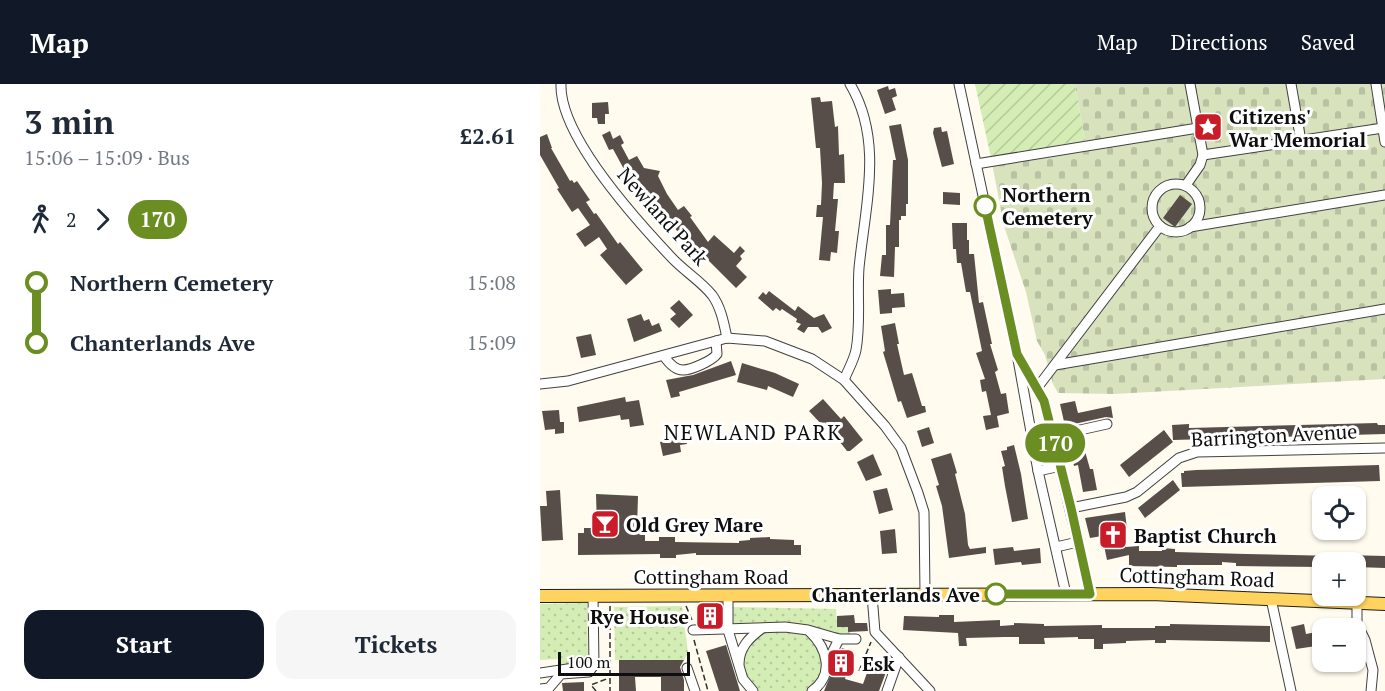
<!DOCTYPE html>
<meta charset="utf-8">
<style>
body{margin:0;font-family:"PT Serif",serif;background:#f6f6f7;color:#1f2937;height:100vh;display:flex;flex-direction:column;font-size:22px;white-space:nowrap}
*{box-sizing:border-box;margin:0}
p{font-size:20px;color:#747a83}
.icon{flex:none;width:33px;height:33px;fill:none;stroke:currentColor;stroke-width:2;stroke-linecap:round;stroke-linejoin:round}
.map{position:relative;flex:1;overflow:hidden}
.panel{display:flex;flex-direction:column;background:#fff;width:540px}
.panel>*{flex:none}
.badge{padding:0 12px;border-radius:20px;font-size:21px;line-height:39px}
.buttons{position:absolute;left:772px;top:402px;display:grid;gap:12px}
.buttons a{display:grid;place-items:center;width:54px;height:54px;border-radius:12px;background:#fff;box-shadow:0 2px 4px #0004;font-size:30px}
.scale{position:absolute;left:18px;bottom:15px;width:132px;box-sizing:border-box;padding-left:6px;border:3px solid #0e0e0e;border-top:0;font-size:16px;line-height:21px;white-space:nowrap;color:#0e0e0e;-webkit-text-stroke:4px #fff;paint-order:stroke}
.map>.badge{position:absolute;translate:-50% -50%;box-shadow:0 0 0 3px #fff}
.legs{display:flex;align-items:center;gap:9px;height:66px;padding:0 24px;font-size:20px}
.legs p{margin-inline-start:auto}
.head{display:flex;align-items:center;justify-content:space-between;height:102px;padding:0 24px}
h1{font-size:33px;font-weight:800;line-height:45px}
.button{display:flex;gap:12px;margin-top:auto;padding:12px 24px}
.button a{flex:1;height:69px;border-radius:18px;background:#111827;color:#fff;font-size:24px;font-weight:800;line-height:69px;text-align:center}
.button a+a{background:#f6f6f7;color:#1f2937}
ul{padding:0 24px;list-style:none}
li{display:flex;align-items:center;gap:21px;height:60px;font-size:22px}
li i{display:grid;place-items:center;width:9px;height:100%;margin:0 8px;background:currentColor}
li i::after{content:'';width:15px;height:15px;margin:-8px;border:4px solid;border-radius:50%;background:#fff}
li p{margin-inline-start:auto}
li:first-child i{background:linear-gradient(#0000 50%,currentColor 0)}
li:last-child i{background:linear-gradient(currentColor 50%,#0000 0)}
header{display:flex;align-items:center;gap:36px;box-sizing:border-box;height:84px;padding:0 30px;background:#111827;color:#fff}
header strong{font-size:28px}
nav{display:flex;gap:33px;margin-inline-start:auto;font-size:21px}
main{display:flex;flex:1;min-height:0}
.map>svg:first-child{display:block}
</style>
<header>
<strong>Map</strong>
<nav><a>Map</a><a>Directions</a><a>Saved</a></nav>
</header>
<main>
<section class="panel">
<div class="head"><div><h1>3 min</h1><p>15:06 – 15:09 · Bus</p></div><b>£2.61</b></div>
<div class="legs"><svg class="icon" aria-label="walk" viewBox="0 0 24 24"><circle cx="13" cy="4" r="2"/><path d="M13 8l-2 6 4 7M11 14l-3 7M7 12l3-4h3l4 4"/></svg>2<svg class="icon" aria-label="forward" viewBox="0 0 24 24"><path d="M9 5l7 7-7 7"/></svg><b class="badge" style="background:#6b8e23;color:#fff">170</b></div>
<ul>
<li><i style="color:#6b8e23"></i><b>Northern Cemetery</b><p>15:08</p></li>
<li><i style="color:#6b8e23"></i><b>Chanterlands Ave</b><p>15:09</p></li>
</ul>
<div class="button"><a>Start</a><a>Tickets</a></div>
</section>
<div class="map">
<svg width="845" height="607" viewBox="0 0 845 607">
<defs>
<pattern id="grass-dots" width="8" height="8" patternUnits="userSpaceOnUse" patternTransform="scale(1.5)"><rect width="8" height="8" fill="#d4edb5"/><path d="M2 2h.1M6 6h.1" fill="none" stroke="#b5ca9a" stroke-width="1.8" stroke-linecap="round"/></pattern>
<pattern id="cemetery-stones" width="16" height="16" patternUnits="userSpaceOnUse" patternTransform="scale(1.5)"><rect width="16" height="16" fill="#d8e3be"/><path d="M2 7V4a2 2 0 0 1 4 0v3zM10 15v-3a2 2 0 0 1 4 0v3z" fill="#b8c2a2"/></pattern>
<pattern id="garden-furrows" width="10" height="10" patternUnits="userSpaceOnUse" patternTransform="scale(1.5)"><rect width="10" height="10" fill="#d4edb5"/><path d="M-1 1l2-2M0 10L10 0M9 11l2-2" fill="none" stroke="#b5ca9a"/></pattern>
</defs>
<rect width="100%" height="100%" fill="#fffbef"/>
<!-- grass -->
<g fill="url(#grass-dots)">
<path d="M47,519L48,575L42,580L21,581L19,575L0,576V520Z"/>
<path d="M142,522L148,569L144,576H75L74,523Z"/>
<path d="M192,523L296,525L297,543H308L311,553C299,552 290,547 279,544C251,537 221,541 192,543Z"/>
<path d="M252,546L263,548L275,555L283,579L280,596L268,607H218C197,594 198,558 223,549C231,546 243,547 252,546Z"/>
</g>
<!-- cemetery -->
<path fill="url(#cemetery-stones)" d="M535,0H845V295L574,310L518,309L513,300L505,271L497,257L486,208L464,142L451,74L545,56Z"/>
<!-- garden -->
<path fill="url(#garden-furrows)" d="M435,0H535L545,56L451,74Z"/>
<!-- building -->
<g fill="#574e49">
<path d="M348,2L349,6L355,4L357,12L352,14L356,26L345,30L337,6Z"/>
<path d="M280,13L281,18L292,17L295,43L298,42L299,71L304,70L305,99H294L293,115H298L295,147H299L297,169L291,168L290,177L279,176L283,133H276L277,121H281L282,99L280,64H276L271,14Z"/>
<path d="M68,18L69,30H65V40H58L57,34H52V19Z"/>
<path d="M361,40L368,76V120H366V132H361V136H359V163H355L354,193L340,192L342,171H346V141H350L353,76H356L349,42Z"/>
<path d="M401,43L402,48L407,47L414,80L402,83L393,49L394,44Z"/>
<path d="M70,47L73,55L80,51L84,59L81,61L89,76L97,72L104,84L120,87L118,92L127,110L138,126L144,122L152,132L150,133L168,158L174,151L194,169L200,162L205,167L200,172L202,175L196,182L207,193L196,204L151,159L148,161L127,134L115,114L109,117L92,86L86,89L73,65L69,66L62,51Z"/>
<path d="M7,50L12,64H11L30,97L32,96L34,99L37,97L50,116L46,118L54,130L56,129L78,160L80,158L103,186L86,201L60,171L67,165L59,153L45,163L36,150L50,141L38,124L32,128L17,105L19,104L0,71V53Z"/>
<path d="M403,108L420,109V121L403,120Z"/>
<path d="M640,111L652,120L635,143L623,134Z"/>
<path d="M412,139H427V156H429V170H434L439,219L443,218L452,260H450L458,286L455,288L461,310L466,309L469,329L457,332L459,343L446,346L443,332L451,331L446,307L442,308L440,296L445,295L436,269L442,267L430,208H426L421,179H417L416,165H413Z"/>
<path d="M351,205V210L364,209L365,223L352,224V229L340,230L338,206Z"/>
<path d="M229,207L255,227L258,222L274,234L284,230L292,244L282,249L278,243H268L264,249L257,245L261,240L256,238L257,235L242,225L240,227L236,224L233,227L218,214L223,208L226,211Z"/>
<path d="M139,216L153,231L139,244L130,235L136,230L130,224Z"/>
<path d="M101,230L104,237L109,235L112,242L119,239L122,247L94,258L87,235Z"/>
<path d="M355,239L359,260H357L364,291L372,289L382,322H385L386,328L367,334L361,317L358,318L343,268L345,267L341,242Z"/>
<path d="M51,250L56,271L41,274L36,253Z"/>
<path d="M191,277L196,291L139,308L140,312L131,314L126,296L153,291Z"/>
<path d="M202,279L235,289L259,300L253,313L228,302L227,306L197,298Z"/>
<path d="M85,313L86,318L99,316L104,341L90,343L89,335L81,336L80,331L39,338L37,323Z"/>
<path d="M283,315L301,335L304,332L323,356L310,367H307L284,338L282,341L269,327Z"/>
<path d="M535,317L538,329L571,322L573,334L566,333L525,342L520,320Z"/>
<path d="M19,326L20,338H24V349L15,350V345L5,346L2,327Z"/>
<path d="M837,339L838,341H845V350L633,356L632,341L649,340V344Z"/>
<path d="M389,343L394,359L382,363L377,347Z"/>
<path d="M624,346L633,358L589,393L580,381Z"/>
<path d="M145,353L147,360L140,361L141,368L123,372L120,358Z"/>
<path d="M541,353L550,385H553L557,406L543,408L538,381L534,382L528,356Z"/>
<path d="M474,361L481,390L488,435L472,438L465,402L462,383L465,382L461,367L467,366V363Z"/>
<path d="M411,369L417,389L415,390L425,430L428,461L430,465L446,463V469L409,474L402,422L396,402L399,401L391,375Z"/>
<path d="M333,370L342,391L326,397L317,378Z"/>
<path d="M839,381L840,397L642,403L641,389H644V387L656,386Z"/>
<path d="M633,396L640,406L605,434L598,424Z"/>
<path d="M347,404L353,426L339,430L333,407Z"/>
<path d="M20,406L23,456L2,457L0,422H7L6,407Z"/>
<path d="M56,410L98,412L97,444H105V457H119V453H135V458L199,459V457L210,456V454L230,453V455L254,456V461H261V471H156V469L136,471V474H120V470L38,471V449H44V444H57Z"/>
<path d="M585,428L587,445L583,446L586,463L599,462V467H622V464L635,465V468L706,470L796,472V469H805V471L845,472V484L816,483V478H783V483L696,482V479L682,478V481H637V483L589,482V471L567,476L562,452L550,454L545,434Z"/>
<path d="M355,445L357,469L342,470L340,447Z"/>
<path d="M473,463L474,467L500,464L501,479L482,481L481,478L455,481L453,465Z"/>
<path d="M181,521V538L157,539V522Z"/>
<path d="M314,531L315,539H327L328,547L308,548V543H297V532Z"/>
<path d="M399,531H414V538L460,536V542L474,541V539L504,540V542L562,541V544H615V542H630V540L730,542V558L626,556V559H615V556L586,557V559L563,560V565H554V555H538V553L504,554L505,560H479V553H464L426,554L427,562H419L418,549L363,546L364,532L399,533Z"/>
<path d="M764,540L766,550L782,547L783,561L756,565L751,543Z"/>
<path d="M186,561L197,597L200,607H179L166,567Z"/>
<path d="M302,564L313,568L305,595L323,600L332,575L349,580L339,607H284Z"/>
<path d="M79,576H144L140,583L144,596V607H121V593H95L96,607H79Z"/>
<path d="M44,598V607H23L22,599Z"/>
</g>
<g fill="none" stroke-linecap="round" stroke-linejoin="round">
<!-- minor casing -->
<g stroke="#414141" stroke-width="11">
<g id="minor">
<path d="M21,0C19,52 97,137 132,174C144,187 161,197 172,211C181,223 184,240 187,254"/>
<path d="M419,0L477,270L498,387L526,510"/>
<path d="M751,0L761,57"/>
<path d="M836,0L845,58"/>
<path d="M663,71L843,44"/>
<path d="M436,80L658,44"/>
<circle cx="636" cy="124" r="24"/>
<path d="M646,101L660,81L663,71L650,0"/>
<path d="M650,143L845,111"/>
<path d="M124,272C128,278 134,286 143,286C151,286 172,277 177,270L176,257"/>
<path d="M480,275L504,317L550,510"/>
<path d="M515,281L845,225"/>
<path d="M304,296C308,286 314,276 316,266C321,239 317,211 319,184C325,122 344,57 310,0"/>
<path d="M0,300L28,297L187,254L225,257L272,275L304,296L345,342L361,364L378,409L384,428L385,510"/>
<path d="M497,304L620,142"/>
<path d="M513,352L567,340"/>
<path d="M498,387L521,382"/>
<path d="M531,424L586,413L597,408L639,374L657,368L845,364"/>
<path d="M516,463L538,458"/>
<path d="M188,511V546L203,595L213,607"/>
<path d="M332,511L335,548L390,607"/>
<path d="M731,515L751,607"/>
<path d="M817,519V540L825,556L833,586L831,607"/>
<path d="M153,546L245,543L268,546L299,555H316"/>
<path d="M270,548C287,564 295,591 272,607"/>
<path d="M287,579L299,555"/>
<path d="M199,580C199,564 209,554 221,545"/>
<path d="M147,584L155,607"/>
<path d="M0,589L54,581"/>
<path d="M0,605L9,604L21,590L49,588L54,581L53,512"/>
<path d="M347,607L359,573"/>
</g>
</g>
<!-- major casing -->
<g stroke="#1f1f1f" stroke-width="14">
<path id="major" d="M0,512L611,510L845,520"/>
</g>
<!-- path -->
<g stroke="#303030" stroke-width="1.5" stroke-dasharray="6 3" stroke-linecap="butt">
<path d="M70,522V607"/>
<path d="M146,522L152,536"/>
<path d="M154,556L168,607"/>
<path d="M319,587L331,558"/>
<path d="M56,607L51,601L69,594"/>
</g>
<!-- minor -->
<use href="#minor" stroke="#fff" stroke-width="9"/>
<!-- major -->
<use href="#major" stroke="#ffd35f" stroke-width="12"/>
</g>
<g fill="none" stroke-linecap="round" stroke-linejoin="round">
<!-- line-1 casing -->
<g stroke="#fff" stroke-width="14">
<path id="line-1" d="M445,122L477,270L504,317L531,424L550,510H456"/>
</g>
<!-- line-1 -->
<use href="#line-1" stroke="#6b8e23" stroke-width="9"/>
</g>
<!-- icons -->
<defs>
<g id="sight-square" transform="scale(1.5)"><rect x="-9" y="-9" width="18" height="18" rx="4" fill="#c81c29" stroke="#fff"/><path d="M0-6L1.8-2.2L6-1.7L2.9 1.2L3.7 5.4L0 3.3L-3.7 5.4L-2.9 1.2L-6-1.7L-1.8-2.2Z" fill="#fff"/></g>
<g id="bar-square" transform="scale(1.5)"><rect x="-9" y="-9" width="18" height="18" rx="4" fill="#c81c29" stroke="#fff"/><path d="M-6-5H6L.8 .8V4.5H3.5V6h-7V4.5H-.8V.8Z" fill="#fff"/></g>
<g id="church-square" transform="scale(1.5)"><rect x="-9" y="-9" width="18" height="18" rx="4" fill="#c81c29" stroke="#fff"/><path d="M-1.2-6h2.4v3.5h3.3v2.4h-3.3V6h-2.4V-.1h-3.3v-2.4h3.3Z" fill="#fff"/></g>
<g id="building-square" transform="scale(1.5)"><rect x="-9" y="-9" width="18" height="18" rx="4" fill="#c81c29" stroke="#fff"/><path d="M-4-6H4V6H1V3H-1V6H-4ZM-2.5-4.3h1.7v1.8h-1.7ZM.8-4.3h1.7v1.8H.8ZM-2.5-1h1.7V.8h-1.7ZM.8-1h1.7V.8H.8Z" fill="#fff"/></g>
</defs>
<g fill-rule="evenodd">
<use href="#sight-square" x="668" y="43"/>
<use href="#bar-square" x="65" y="440"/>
<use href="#church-square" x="573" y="451"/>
<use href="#building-square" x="170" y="532"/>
<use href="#building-square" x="301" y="579"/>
</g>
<!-- markers -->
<g fill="#fff" stroke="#6b8e23" stroke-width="3">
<circle cx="445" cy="122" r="10"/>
<circle cx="456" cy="510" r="10"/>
</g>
<g text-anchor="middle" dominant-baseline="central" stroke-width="6" stroke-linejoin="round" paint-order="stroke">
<!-- poi labels -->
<g font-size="20" font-weight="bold" fill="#0e0e0e" stroke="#fff" text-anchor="start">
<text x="689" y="32">Citizens'<tspan x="689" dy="23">War Memorial</tspan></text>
<text x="86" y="440">Old Grey Mare</text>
<text x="594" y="451">Baptist Church</text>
<text x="149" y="532" text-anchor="end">Rye House</text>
<text x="322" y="579">Esk</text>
</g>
<!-- stop labels -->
<g font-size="20" font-weight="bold" fill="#0e0e0e" stroke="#fff" text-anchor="start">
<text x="462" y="110">Northern<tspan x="462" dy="23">Cemetery</tspan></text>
<text x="440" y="510" text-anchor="end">Chanterlands Ave</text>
</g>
<!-- street labels -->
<g font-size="20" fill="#0e0e0e" stroke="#fff">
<text transform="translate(123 132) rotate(48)">Newland Park</text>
<text transform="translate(734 351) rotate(-3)">Barrington Avenue</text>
<text x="171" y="492">Cottingham Road</text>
<text transform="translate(657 493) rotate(2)">Cottingham Road</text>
</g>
<!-- neighbourhood labels -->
<g font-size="21" letter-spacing="1.5" fill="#0e0e0e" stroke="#fff">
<text x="213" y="348">NEWLAND PARK</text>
</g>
</g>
</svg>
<div class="buttons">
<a><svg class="icon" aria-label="locate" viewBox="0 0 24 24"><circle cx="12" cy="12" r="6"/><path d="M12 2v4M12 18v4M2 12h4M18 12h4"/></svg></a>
<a>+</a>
<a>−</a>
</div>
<div class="scale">100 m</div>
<b class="badge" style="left:515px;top:359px;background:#6b8e23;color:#fff">170</b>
</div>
</main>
